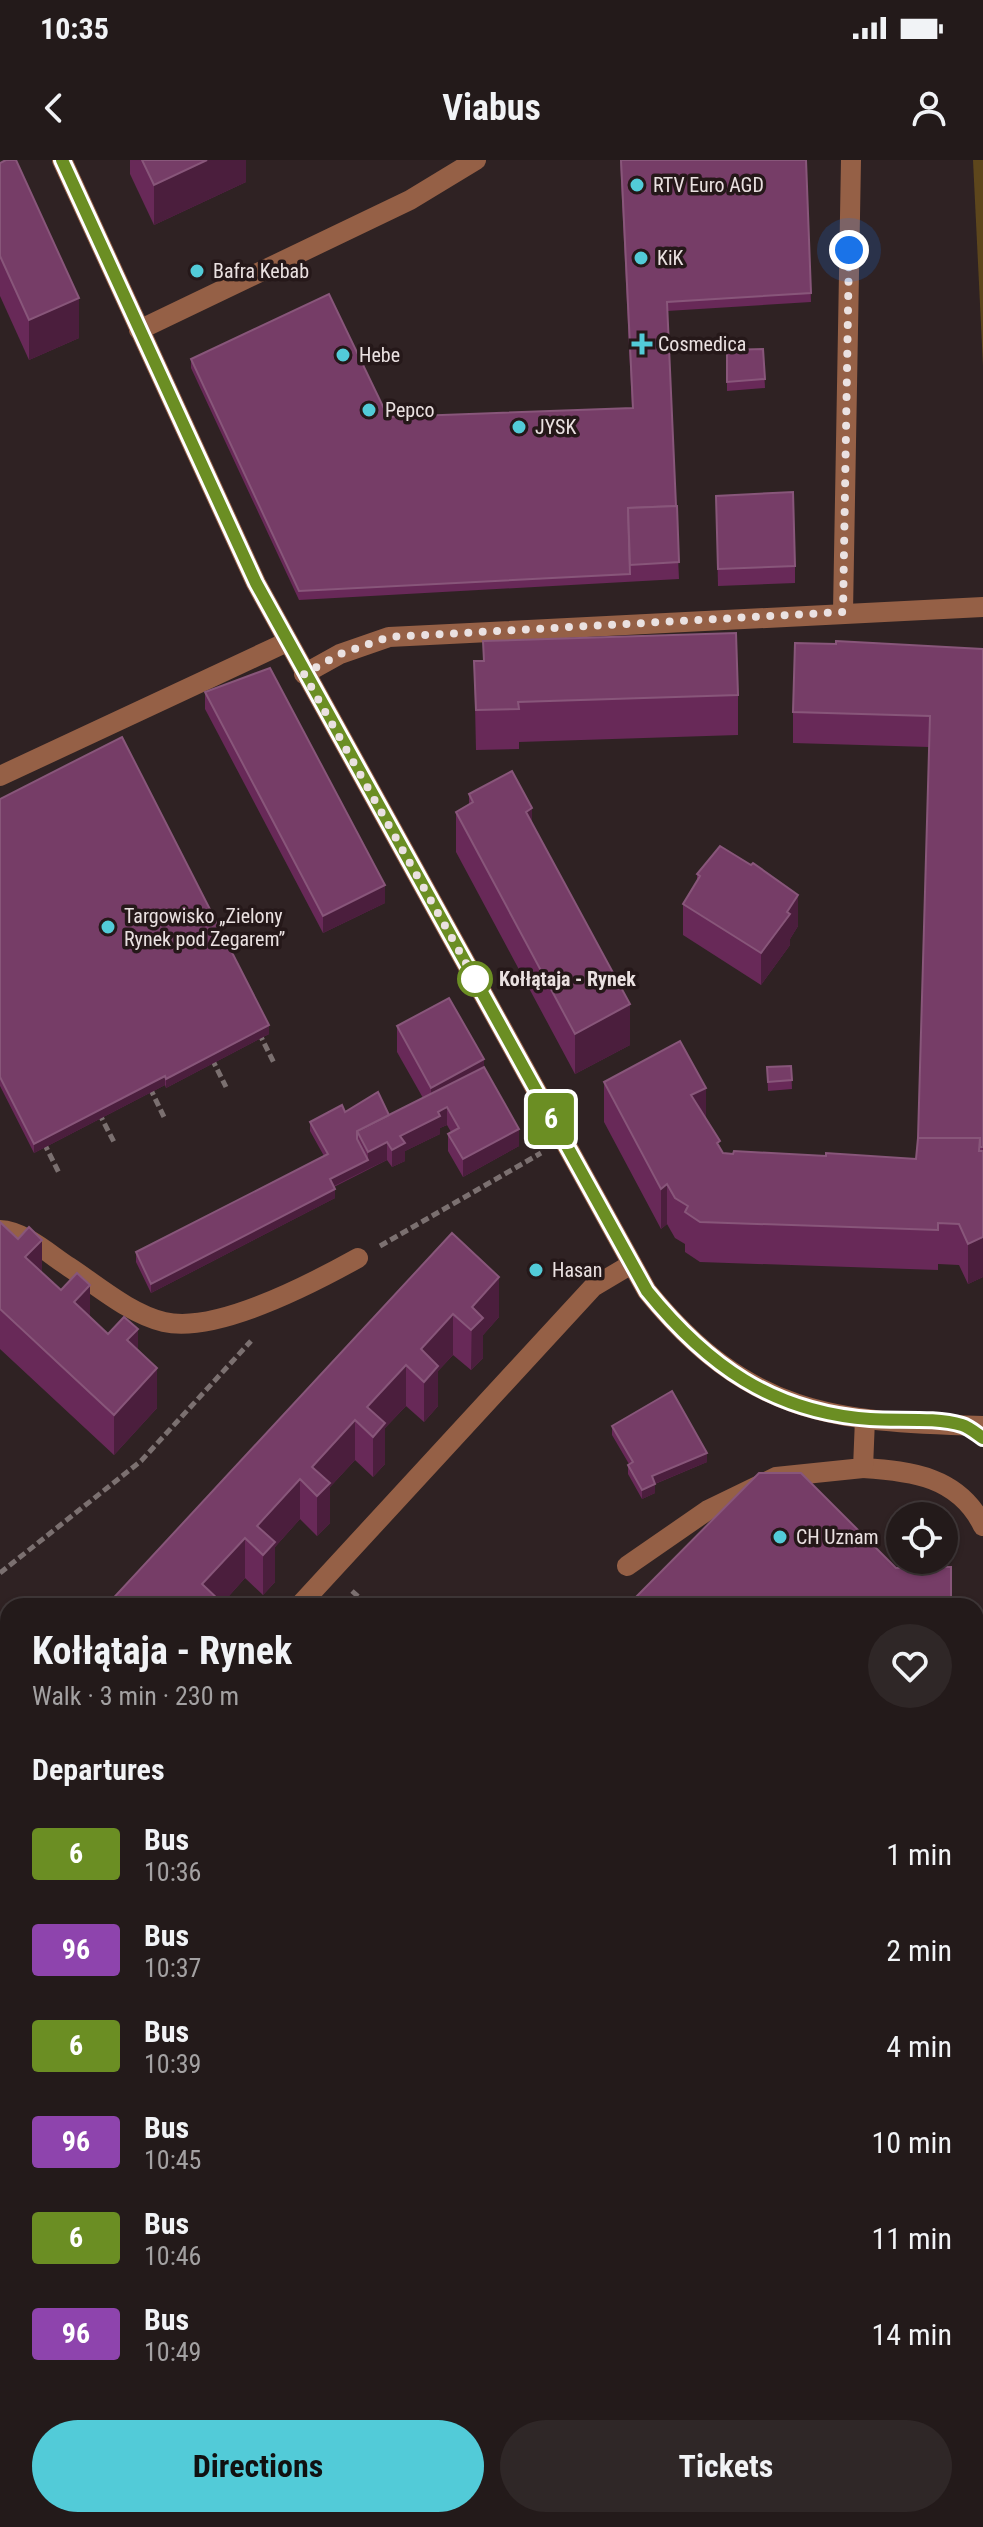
<!DOCTYPE html>
<meta charset="utf-8">
<style>
body{margin:0;font-family:"Roboto Condensed",sans-serif;background:#2f2727;color:#f1f3f6;height:100vh;display:flex;flex-direction:column;font-size:30px;white-space:nowrap}
*{box-sizing:border-box;margin:0}
p{font-size:26px;color:#a3a1a2}
.icon{flex:none;width:44px;height:44px;fill:none;stroke:currentColor;stroke-width:2;stroke-linecap:round;stroke-linejoin:round}
.map{position:relative;flex:1;overflow:hidden}
.drawer{position:absolute;left:0px;top:1438px;width:984px;height:930px;display:flex;flex-direction:column;background:#231a1a;border-radius:24px 24px 0 0;box-shadow:0 2px 6px #0004,0 0 0 2px #403839}
.drawer>*{flex:none}
.badge{padding:0 16px;border-radius:6px;font-size:28px;line-height:52px}
.fabs{position:absolute;left:886px;top:1342px;display:grid;gap:16px}
.fabs a{display:grid;place-items:center;width:72px;height:72px;border-radius:50%;background:#231a1a;box-shadow:0 2px 6px #0004,0 0 0 2px #403839;font-size:40px}
.you{position:absolute;width:40px;height:40px;margin:-20px;border:6px solid #fff;border-radius:50%;background:#1a73e8;box-shadow:0 0 0 12px #1a73e833}
.map>.badge{position:absolute;translate:-50% -50%;box-shadow:0 0 0 4px #fff}
h2{padding:0 32px;font-size:30px;line-height:72px}
.round{display:grid;place-items:center;flex:none;width:84px;height:84px;border-radius:42px;background:#2f2727}
.summary{display:flex;align-items:center;justify-content:space-between;height:136px;padding:0 32px}
h1{font-size:38px;font-weight:700;line-height:60px}
.button{display:flex;gap:16px;margin-top:auto;padding:16px 32px}
.button a{flex:1;height:92px;border-radius:48px;background:#52cbd8;color:#111;font-size:32px;font-weight:700;line-height:92px;text-align:center}
.button a+a{background:#2f2727;color:#f1f3f6}
ul{padding:0;list-style:none}
li{display:flex;align-items:center;gap:24px;height:96px;padding:0 32px}
li div{flex:1}
li b{display:block;font-size:30px}
li em{font-style:normal}
li .badge{min-width:88px;font-weight:700;text-align:center}
.status{display:flex;justify-content:space-between;align-items:center;height:56px;padding:0 40px;background:#231a1a;direction:ltr}
.status svg{height:22px;fill:currentColor}
header{display:flex;justify-content:space-between;align-items:center;height:104px;padding:0 32px;background:#231a1a;font-size:36px;font-weight:700}
.map>svg:first-child{display:block}
</style>
<div class="status"><b>10:35</b><svg viewBox="0 0 49 12"><path d="M0 12V9h3v3zM5 12V6h3v6zM10 12V3h3v9zM15 12V0h3v12zM26 1h20v11H26zM47 4h2v5h-2z"/></svg></div>
<header><svg class="icon" aria-label="back" viewBox="0 0 24 24"><path d="M15 5l-7 7 7 7"/></svg>Viabus<svg class="icon" aria-label="person" viewBox="0 0 24 24"><circle cx="12" cy="8" r="4"/><path d="M4 21q1-7 8-7t8 7"/></svg></header>
<div class="map">
<svg width="983" height="2367" viewBox="0 0 983 2367">
<rect width="100%" height="100%" fill="#2f2223"/>
<!-- grass -->
<path fill="#5d461c" d="M973,0H983V206Z"/>
<g fill="none" stroke-linecap="round" stroke-linejoin="round">
<!-- path -->
<g stroke="#7b7070" stroke-width="5" stroke-dasharray="8 4" stroke-linecap="butt">
<path d="M259,873L274,903"/>
<path d="M212,899L226,927"/>
<path d="M150,928L165,959"/>
<path d="M99,953L115,984"/>
<path d="M44,983L59,1013"/>
<path d="M380,1086L541,993"/>
<path d="M0,1413L141,1301L251,1181"/>
<path d="M352,1431L369,1446"/>
<path d="M0,1729L8,1721"/>
<path d="M976,1816L983,1815"/>
<path d="M0,1850H8"/>
<path d="M976,1956H983"/>
<path d="M0,2299L8,2297"/>
<path d="M203,2360L205,2367"/>
<path d="M221,2360L223,2367"/>
<path d="M0,2363L1,2367"/>
</g>
<!-- minor -->
<g stroke="#956046" stroke-width="20">
<path d="M62,0L256,423L647,1131C748,1255 832,1262 983,1266"/>
<path d="M139,170L410,40L476,0"/>
<path d="M843,452L851,0"/>
<path d="M304,514L340,494L389,477L983,447"/>
<path d="M0,616L287,482"/>
<path d="M0,1070C24,1071 49,1094 69,1107C98,1126 130,1154 164,1162C216,1174 313,1123 358,1098"/>
<path d="M863,1308C912,1311 959,1317 983,1366"/>
<path d="M627,1406L708,1350L776,1317L863,1308L865,1259"/>
<path d="M299,1446L593,1127L630,1105"/>
<path d="M976,1692L983,1665"/>
<path d="M0,1780L8,1779"/>
<path d="M976,1897H983"/>
<path d="M0,1900H8"/>
<path d="M530,2360L535,2367"/>
</g>
</g>
<!-- wall -->
<g fill="#682958">
<path d="M130,0H246V22L154,65L130,14Z"/>
<path d="M620,0H806L811,142L667,151L679,419L299,440L191,208V199L388,257L632,248Z"/>
<path d="M0,3L79,178L29,200L0,136Z"/>
<path d="M763,189L765,228L727,231V190Z"/>
<path d="M716,336L795,406V423L718,426Z"/>
<path d="M483,481L738,535V575L519,582V589L476,590L474,501H483Z"/>
<path d="M983,489V1117L968,1124L959,1105L938,1104V1110L700,1102L685,1092V1084L675,1078L667,1064L661,1069L604,962V922L706,959L723,993L916,999L918,978L929,587L793,583V552Z"/>
<path d="M205,532L385,743L323,773L205,549Z"/>
<path d="M469,634L532,662L630,885L575,914L456,692V652L469,645Z"/>
<path d="M0,639L269,874L166,928L165,925L34,993L0,926Z"/>
<path d="M697,714L798,766L790,779V785L761,825L683,775V744L697,721Z"/>
<path d="M397,866L484,907L519,986L463,1017L448,991V974L451,972L447,965L440,968V974L405,991V1001L392,1007L387,1000L334,1027L335,1038L151,1133L136,1102V1092L324,996L310,971V962L345,952L389,955L423,938L397,892Z"/>
<path d="M791,906L792,929L768,931L767,907Z"/>
<path d="M0,1062L42,1113L108,1174L138,1190L157,1248L114,1295L0,1189Z"/>
<path d="M452,1073L499,1157L483,1175V1198L471,1210L453,1195L438,1211V1246L424,1262L406,1246L385,1268V1304L373,1317L355,1300L330,1327V1363L317,1376L300,1359L275,1387V1422L263,1435L245,1418L220,1446H106Z"/>
<path d="M612,1266L707,1302L655,1324V1333L642,1339L628,1314V1305L629,1304L612,1275Z"/>
<path d="M8,1552V1685L3,1690L0,1687V1561Z"/>
<rect x="0" y="1935" width="8" height="81"/>
<rect x="976" y="1966" width="7" height="111"/>
<rect x="976" y="2148" width="7" height="112"/>
<path d="M39,2360H188V2367H41Z"/>
<path d="M706,2360H723L713,2367H711Z"/>
<path d="M735,2360H793L783,2367H740Z"/>
<path d="M841,2360H876L881,2367H846Z"/>
</g>
<!-- shaded-wall -->
<g fill="#4b1e3d">
<path d="M207,0H246V22L154,65V25Z"/>
<path d="M79,138V178L29,200V160Z"/>
<path d="M532,648V689L526,652Z"/>
<path d="M385,725V743L323,773V756Z"/>
<path d="M798,735V766L790,779V785L761,825V793Z"/>
<path d="M630,844V885L575,914V874Z"/>
<path d="M269,865V874L166,928V919Z"/>
<path d="M484,899V924L431,953V928Z"/>
<path d="M165,916V925L34,993V984Z"/>
<path d="M706,928V968L691,935Z"/>
<path d="M447,947V965L440,968V974L405,991V1001L392,1007V990L400,976Z"/>
<path d="M519,969V986L463,1017V999Z"/>
<path d="M387,982V1000L368,1009V992Z"/>
<path d="M368,1000V1009L330,1028V1019Z"/>
<path d="M667,1024V1064L661,1069V1029Z"/>
<path d="M335,1029V1038L151,1133V1124Z"/>
<path d="M983,1077V1117L968,1124V1084Z"/>
<path d="M42,1080V1120L25,1097Z"/>
<path d="M499,1117V1157L483,1175V1198L471,1210L472,1147Z"/>
<path d="M90,1125V1165L74,1142Z"/>
<path d="M453,1154V1195L438,1211V1246L424,1262V1222L421,1189Z"/>
<path d="M138,1169V1209L127,1180Z"/>
<path d="M406,1205V1246L385,1268V1304L373,1317V1277L367,1247Z"/>
<path d="M157,1208V1248L114,1295V1255Z"/>
<path d="M355,1260V1300L330,1327V1363L317,1376V1336L312,1307Z"/>
<path d="M707,1293V1302L652,1325V1316Z"/>
<path d="M300,1319V1359L275,1387V1422L263,1435V1395L257,1366Z"/>
<path d="M655,1324V1333L642,1339V1330Z"/>
<path d="M245,1378V1418L220,1446H202V1424Z"/>
<path d="M189,1438V1446H182Z"/>
<path d="M8,1645V1685L3,1690V1650Z"/>
<path d="M170,2360H188V2367H148Z"/>
<path d="M712,2360H723L713,2367H712Z"/>
<path d="M780,2360H793L783,2367H771Z"/>
</g>
<!-- building -->
<g fill="#763d67" stroke="#88567a" stroke-width="2">
<path d="M6,0H16L79,138L29,160L0,96V3Z"/>
<path d="M142,0H207L154,25Z"/>
<path d="M621,0H806L811,133L667,142L676,346L628,348L630,414L299,431L191,199L329,134L388,257L633,248Z"/>
<path d="M763,189L765,219L727,222V190Z"/>
<path d="M793,332L795,406L718,409L716,336Z"/>
<path d="M677,346L679,402L630,405L628,348Z"/>
<path d="M736,473L738,535L518,542L519,549L476,550L474,501H484L483,481Z"/>
<path d="M836,481L983,489V987H980V978H918L930,556L793,552L795,483L836,484Z"/>
<path d="M270,508L385,725L323,756L205,532Z"/>
<path d="M122,577L269,865L166,919L165,916L34,984L0,917V639Z"/>
<path d="M512,611L532,648L526,652L630,844L575,874L456,652L473,642L469,634Z"/>
<path d="M720,686L751,705L753,703L798,735L787,752L790,754L761,793L683,744L700,716L697,714Z"/>
<path d="M449,838L484,899L431,928L397,866Z"/>
<path d="M680,881L706,928L691,935L720,981L717,983L723,993L733,994L734,991L826,996V993L916,999L918,978H980L979,991H983V1077L968,1084L959,1064L938,1063V1070L700,1062L685,1052L688,1046L675,1038L667,1024L661,1029L604,922Z"/>
<path d="M791,906L792,920L768,922L767,907Z"/>
<path d="M484,907L519,969L463,999L448,974L459,968L447,947L438,952L440,956L400,976L405,983L392,990L387,982L368,992L357,971Z"/>
<path d="M378,932L389,955L357,971V979L368,1000L330,1019L335,1029L151,1124L136,1092L328,994L310,962L342,945L345,952Z"/>
<path d="M0,1062L18,1079L29,1067L42,1080L25,1097L61,1130L77,1113L90,1125L74,1142L108,1174L124,1157L138,1169L127,1180L157,1208L114,1255L0,1149Z"/>
<path d="M452,1073L499,1117L472,1147L483,1158L471,1170L453,1154L421,1189L438,1206L424,1222L406,1205L367,1247L385,1263L373,1277L355,1260L312,1307L330,1323L317,1336L300,1319L257,1366L275,1382L263,1395L245,1378L202,1424L220,1441L215,1446H199L189,1438L182,1446H106Z"/>
<path d="M672,1231L707,1293L652,1316L655,1324L642,1330L628,1305L633,1302L612,1266Z"/>
<path d="M759,1313H801L896,1408H910L917,1400H936L944,1407H951V1446H627Z"/>
<path d="M8,1552V1645L3,1650L0,1647V1561Z"/>
<rect x="0" y="1935" width="8" height="56"/>
<path d="M976,1966H983V2059L976,2060Z"/>
<rect x="976" y="2148" width="7" height="95"/>
<path d="M48,2360H170L148,2367H50Z"/>
<path d="M741,2360H780L771,2367H746Z"/>
<path d="M847,2360H876L881,2367H853Z"/>
</g>
<g fill="none" stroke-linecap="round" stroke-linejoin="round">
<!-- line casing -->
<g stroke="#fff" stroke-width="18">
<path id="line" d="M62,0L256,423L647,1131C707,1205 772,1252 870,1259C898,1261 935,1257 962,1265C969,1267 977,1274 983,1278"/>
</g>
<!-- line -->
<use href="#line" stroke="#6b8e23" stroke-width="12"/>
<!-- walk -->
<path stroke="#eae1e1" stroke-width="8" stroke-dasharray="0 14.4" d="M475,819L481,830L304,514L340,494L389,477L843,452L849,90"/>
</g>
<!-- markers -->
<g fill="#52cbd8" stroke="#251819" stroke-width="3">
<circle cx="637" cy="25" r="8"/>
<circle cx="641" cy="98" r="8"/>
<circle cx="197" cy="111" r="8"/>
<path d="M638 172h8v8h8v8h-8v8h-8v-8h-8v-8h8z"/>
<circle cx="343" cy="195" r="8"/>
<circle cx="369" cy="250" r="8"/>
<circle cx="519" cy="267" r="8"/>
<circle cx="108" cy="767" r="8"/>
<circle cx="536" cy="1110" r="8"/>
<circle cx="780" cy="1377" r="8"/>
</g>
<circle fill="#fff" stroke="#6b8e23" stroke-width="4" cx="475" cy="819" r="16"/>
<g text-anchor="middle" dominant-baseline="central" stroke-width="7" stroke-linejoin="round" paint-order="stroke">
<!-- poi labels -->
<g font-size="20" fill="#eae1e1" stroke="#251819" text-anchor="start">
<text x="653" y="25">RTV Euro AGD</text>
<text x="657" y="98">KiK</text>
<text x="213" y="111">Bafra Kebab</text>
<text x="658" y="184">Cosmedica</text>
<text x="359" y="195">Hebe</text>
<text x="385" y="250">Pepco</text>
<text x="535" y="267">JYSK</text>
<text x="124" y="756">Targowisko „Zielony<tspan x="124" dy="23">Rynek pod Zegarem”</tspan></text>
<text x="552" y="1110">Hasan</text>
<text x="796" y="1377">CH Uznam</text>
</g>
<!-- stop labels -->
<g font-size="20" font-weight="bold" fill="#eae1e1" stroke="#251819" text-anchor="start">
<text x="499" y="819">Kołłątaja - Rynek</text>
</g>
</g>
</svg>
<div class="fabs">
<a><svg class="icon" aria-label="locate" viewBox="0 0 24 24"><circle cx="12" cy="12" r="6"/><path d="M12 2v4M12 18v4M2 12h4M18 12h4"/></svg></a>
</div>
<div class="you" style="left:849px;top:90px"></div>
<b class="badge" style="left:551px;top:959px;background:#6b8e23;color:#fff">6</b>
<section class="drawer">
<div class="summary"><div><h1>Kołłątaja - Rynek</h1><p>Walk · 3 min · 230 m</p></div><a class="round"><svg class="icon" aria-label="heart" viewBox="0 0 24 24"><path d="M12 20l-8-8c-3-5 5-10 8-4 3-6 11-1 8 4z"/></svg></a></div>
<h2>Departures</h2>
<ul>
<li><span class="badge" style="background:#6b8e23;color:#fff">6</span><div><b>Bus</b><p>10:36</p></div><em>1 min</em></li>
<li><span class="badge" style="background:#8e44ad;color:#fff">96</span><div><b>Bus</b><p>10:37</p></div><em>2 min</em></li>
<li><span class="badge" style="background:#6b8e23;color:#fff">6</span><div><b>Bus</b><p>10:39</p></div><em>4 min</em></li>
<li><span class="badge" style="background:#8e44ad;color:#fff">96</span><div><b>Bus</b><p>10:45</p></div><em>10 min</em></li>
<li><span class="badge" style="background:#6b8e23;color:#fff">6</span><div><b>Bus</b><p>10:46</p></div><em>11 min</em></li>
<li><span class="badge" style="background:#8e44ad;color:#fff">96</span><div><b>Bus</b><p>10:49</p></div><em>14 min</em></li>
</ul>
<div class="button"><a>Directions</a><a>Tickets</a></div>
</section>
</div>
